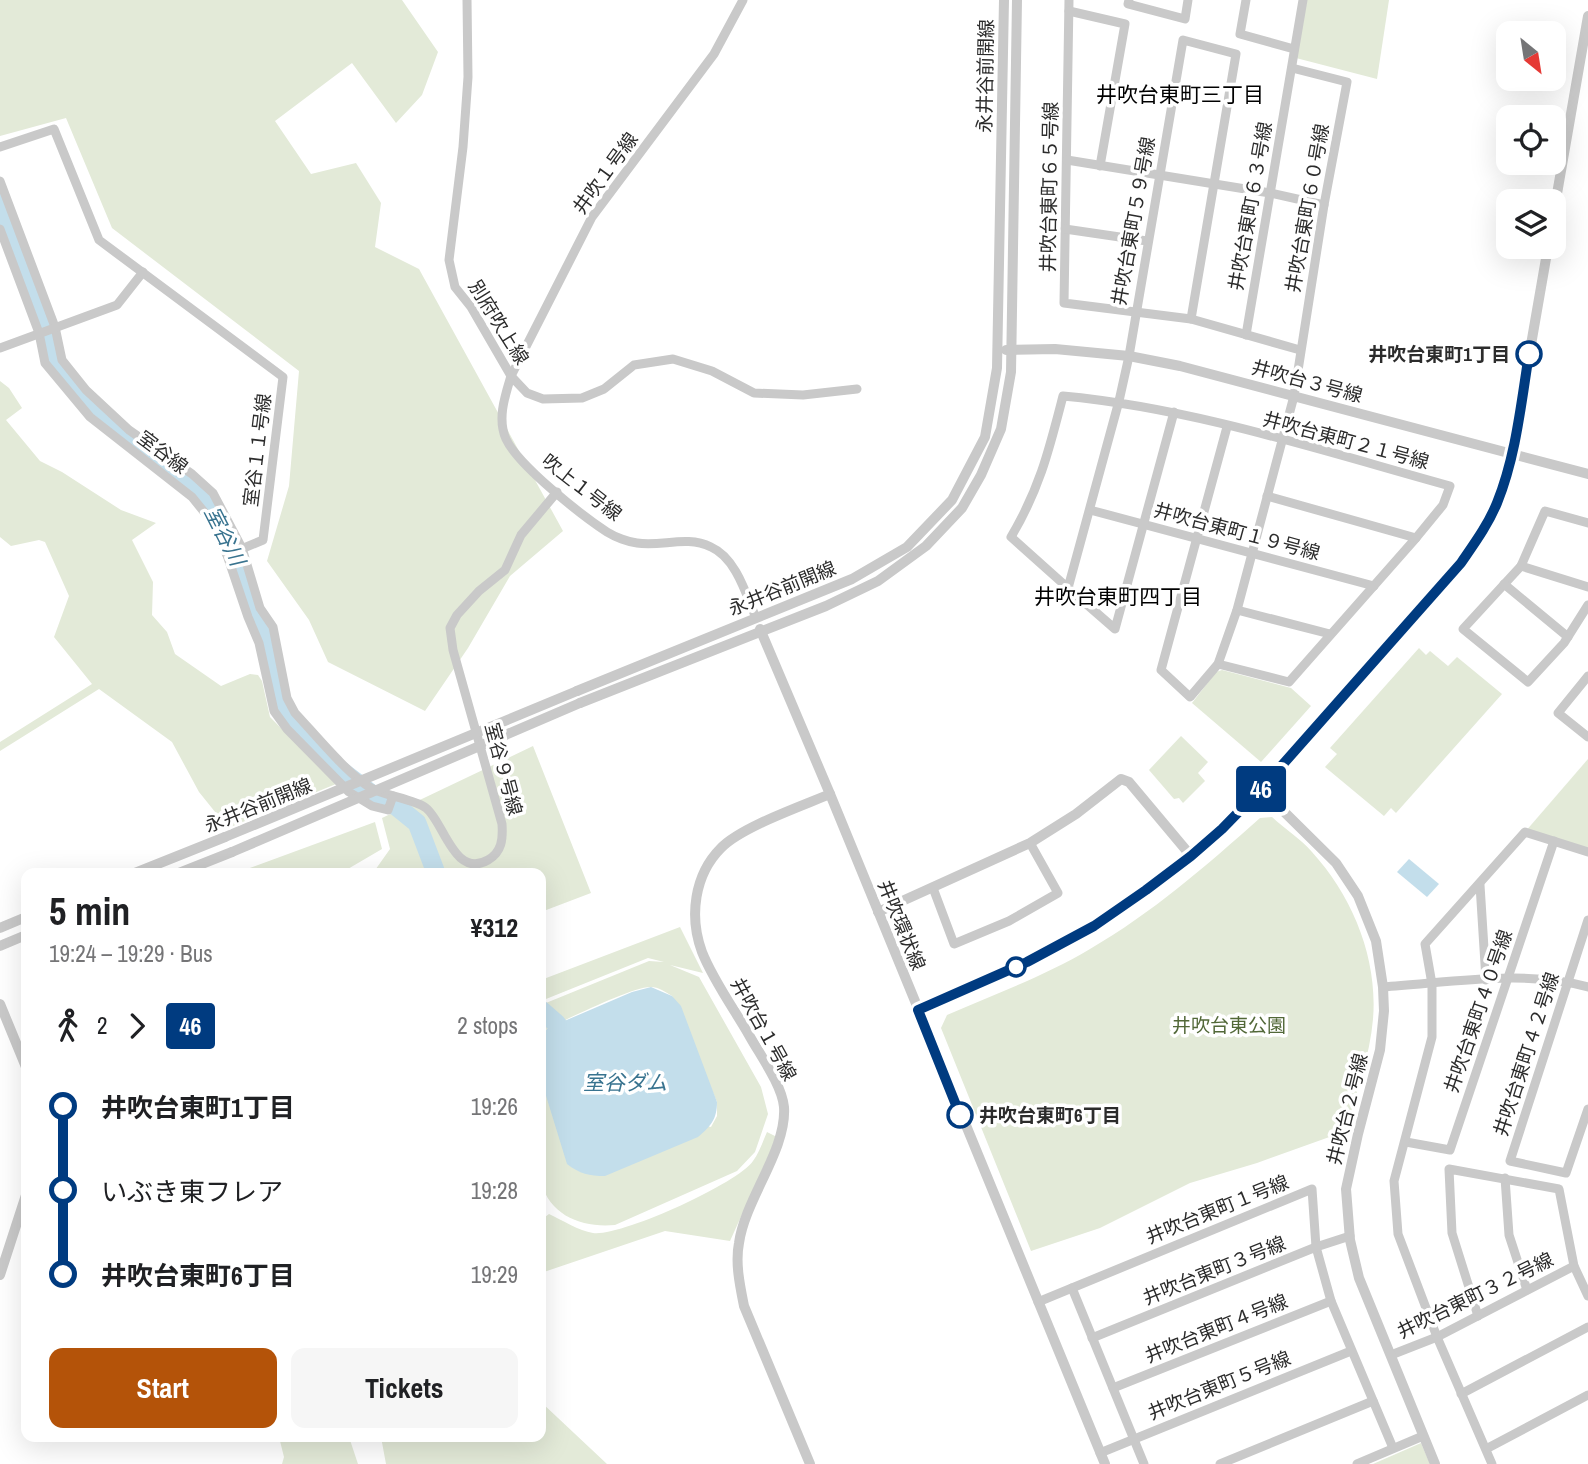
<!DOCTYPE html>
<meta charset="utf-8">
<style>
body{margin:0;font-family:"Archivo Narrow","Noto Sans JP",sans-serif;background:#f6f6f6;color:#202124;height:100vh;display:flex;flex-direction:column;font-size:26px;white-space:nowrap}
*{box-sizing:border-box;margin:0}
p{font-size:23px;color:#757577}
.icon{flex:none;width:38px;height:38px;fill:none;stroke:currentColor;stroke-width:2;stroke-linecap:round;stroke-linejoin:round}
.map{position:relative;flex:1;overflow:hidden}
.side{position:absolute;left:21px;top:868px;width:525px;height:574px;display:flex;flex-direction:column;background:#fff;border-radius:14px;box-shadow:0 7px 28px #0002}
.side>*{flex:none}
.badge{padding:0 14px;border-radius:5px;font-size:24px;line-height:46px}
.needle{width:46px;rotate:150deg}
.tools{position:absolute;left:1496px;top:21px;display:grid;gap:14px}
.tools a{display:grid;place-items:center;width:70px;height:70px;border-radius:14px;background:#fff;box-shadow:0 7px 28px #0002;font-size:35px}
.map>.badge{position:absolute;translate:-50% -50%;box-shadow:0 0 0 4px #fff}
.legs{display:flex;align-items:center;gap:10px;height:77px;padding:0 28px;font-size:23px}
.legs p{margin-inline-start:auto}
.summary{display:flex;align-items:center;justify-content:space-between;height:119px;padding:0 28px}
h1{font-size:38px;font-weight:700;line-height:52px}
.primary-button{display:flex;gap:14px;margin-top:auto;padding:14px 28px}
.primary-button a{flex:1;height:80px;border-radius:14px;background:#b45309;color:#fff;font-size:28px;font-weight:700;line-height:80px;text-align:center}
.primary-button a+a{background:#f6f6f6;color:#202124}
ul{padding:0 28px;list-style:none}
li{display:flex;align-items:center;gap:24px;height:84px;font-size:26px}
li i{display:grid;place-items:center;width:10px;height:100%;margin:0 9px;background:currentColor}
li i::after{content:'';width:18px;height:18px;margin:-9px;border:5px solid;border-radius:50%;background:#fff}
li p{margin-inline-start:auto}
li:first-child i{background:linear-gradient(#0000 50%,currentColor 0)}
li:last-child i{background:linear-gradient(currentColor 50%,#0000 0)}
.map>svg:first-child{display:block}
</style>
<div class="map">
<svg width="1588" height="1464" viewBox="0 0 1588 1464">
<rect width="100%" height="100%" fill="#fff"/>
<!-- green -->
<g fill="#e3ead8">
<path d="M0,0H402L438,52L422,95L396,123L352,63L275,121L311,174L356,163L381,203L375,247L419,269L563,531L510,576L468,648L425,711L328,662L309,620L267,561L289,486L299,371L112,228L66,118L0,136Z"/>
<path d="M1307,0H1389L1377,79L1296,58Z"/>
<path d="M0,381L9,388L22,408L6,420L40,461L62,472L121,510L156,523L132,540L153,582L152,615L167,632L175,654L221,686L250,674L258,675L262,681L270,717L336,784L228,828L199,792L172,742L99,689L0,751V742L92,684L54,637L69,596L45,542L39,540L11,546L0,537Z"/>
<path d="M1419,648L1426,655L1430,651L1448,666L1457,657L1502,694L1396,813L1391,808L1384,816L1325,767L1337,754L1330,748Z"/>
<path d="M1222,670L1291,688L1311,706L1261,762L1192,703L1216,672Z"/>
<path d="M1181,736L1208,762L1198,773L1205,781L1183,803L1179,798L1174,799L1149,770Z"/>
<path d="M533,746L591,893L541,912V873H373L390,849L382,818Z"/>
<path d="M1588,759V852L1525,832Z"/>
<path d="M1272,817C1285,829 1301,839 1312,852C1353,897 1378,959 1373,1019C1370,1056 1356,1093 1346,1129L1335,1135L1257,1163L1190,1183L1100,1228L1031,1251L941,1028L947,1015C995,994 1045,976 1090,949C1152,913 1206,866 1260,818Z"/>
<path d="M375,822L382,849L341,873H236Z"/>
<path d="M680,927L703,973L670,965L699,977L761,1087L768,1114L755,1152L737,1171L615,1225C582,1228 551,1216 541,1183V1086L711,1127L717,1116V1102L672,996C666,992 658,987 651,987C634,986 568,1019 548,1028L541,1036V1005L649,961L664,962L648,958L541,1001V980Z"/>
<path d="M767,1132L777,1137L730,1241L665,1231L541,1273V1220L549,1214C562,1220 579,1231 593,1233C620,1237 737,1184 753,1161C759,1153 763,1141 767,1132Z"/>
<path d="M541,1402L607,1464H386L381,1437H541Z"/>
<path d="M279,1437H349L358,1464H282L284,1457Z"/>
<path d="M1421,1443L1430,1464H1373Z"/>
</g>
<!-- water -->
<g fill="#c3deeb">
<path d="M1409,859L1439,884L1427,897L1397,872Z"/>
<path d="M651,987L672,996L681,1006L717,1102C717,1119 711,1126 698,1137L605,1176C589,1176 580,1174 567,1164L543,1086H541V1036L548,1028L632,992Z"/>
</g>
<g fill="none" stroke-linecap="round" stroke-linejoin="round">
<!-- river -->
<g stroke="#c3deeb" stroke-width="19">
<path d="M0,202L34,294L55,361L82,396L114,428L144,452L196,486L212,506L239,560L254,611L268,646L280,706L307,740L331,763L381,801L396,806L417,823L436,873"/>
<path d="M541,1010L557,1024"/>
</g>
<!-- minor -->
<g stroke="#c9c9c9" stroke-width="9">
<path d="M467,0L468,77L463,147L449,260L455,287L471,307L511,376L527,393L543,399L582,398L604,389L634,365L673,359L712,371L754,393L803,395L857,389"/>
<path d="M743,0L714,54L592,217L511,376C505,396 497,419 506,439C518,465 581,515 607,532C615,537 628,542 637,543C662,547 686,535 711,547C736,558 746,594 756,618"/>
<path d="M1069,0L1064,303L1191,319L1300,350"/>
<path d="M1129,0L1128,4L1185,19L1188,0"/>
<path d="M1246,0L1240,34L1294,49"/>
<path d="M1069,11L1125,24L1100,166"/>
<path d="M0,147L54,129L99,240L283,377L263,540L227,555"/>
<path d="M1067,160L1270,193L1324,205"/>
<path d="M0,181L55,327L62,360L86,390L129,430L192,474L213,493L242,548L260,608L273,627L287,698L295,713C313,732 349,776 371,788C385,796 414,799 426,808C444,822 454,879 488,860C502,852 503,839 502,824L453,650L450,628L457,615L479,591L505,570L521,535L557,492"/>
<path d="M0,229L39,333L45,363L90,417L192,497L209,518L227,555L248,617L259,643L274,711L287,729L349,792L372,806L388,810L393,796"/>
<path d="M1065,229L1147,241"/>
<path d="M1191,319L1236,54L1183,40L1129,356L1119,401L1068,588L1011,537C1040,488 1049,450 1063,396C1193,408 1323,451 1450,486L1443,505L1416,538L1289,682L1218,664"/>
<path d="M1246,335L1303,0"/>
<path d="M0,348L117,305L143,272"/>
<path d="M1227,427L1161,670L1190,697L1218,664L1237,610L1294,396L1324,205L1347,82L1292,68"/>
<path d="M1267,496L1416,538"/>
<path d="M1090,510L1374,586"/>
<path d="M1588,523L1545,511L1521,566L1463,629L1528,682L1564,643L1588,605"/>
<path d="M1521,566L1588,587"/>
<path d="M1504,584L1568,637"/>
<path d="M1068,588L1115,629L1174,412"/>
<path d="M1237,610L1330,634"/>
<path d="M1588,676L1558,713L1588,737"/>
<path d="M1480,885L1486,980"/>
<path d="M933,888L954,944L1009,921L1058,893L1030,843"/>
<path d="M1588,920L1510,1161L1566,1173L1588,1109"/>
<path d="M1383,987C1447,983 1526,969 1588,987"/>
<path d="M1406,1142L1450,1150L1554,841"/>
<path d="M1505,1178L1509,1235L1527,1290"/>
<path d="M1072,1288L1144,1464"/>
<path d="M1038,1302L1312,1189L1316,1247L1331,1301L1393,1448"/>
<path d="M1478,1316L1452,1233L1449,1169L1559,1189L1574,1266L1588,1296"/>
<path d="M1092,1338L1316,1247L1350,1236"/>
<path d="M1391,1355L1437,1337L1574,1266"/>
<path d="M1113,1388L1331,1301"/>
<path d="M1461,1394L1588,1327"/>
<path d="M1486,1449L1588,1395"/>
<path d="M1100,1453L1351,1351"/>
<path d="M1220,1464L1373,1401"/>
<path d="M1357,1464L1423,1436"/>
<path d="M1492,1464L1437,1337L1398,1234L1394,1181L1432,1037V984L1425,944L1525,832L1588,852"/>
</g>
<!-- tertiary -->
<g stroke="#c9c9c9" stroke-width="10">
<path d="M1554,211L1588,16"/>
<path d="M1006,350L1055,349L1129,356L1180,366L1588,474"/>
<path d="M760,629L830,794L1105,1464"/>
<path d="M577,691L852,579L907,547L952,500L985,437L997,368L1004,0"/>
<path d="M580,703L826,606L878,581L926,546L962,508L981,475L1001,429L1011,372L1017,0"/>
<path d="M1261,789L1336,863L1358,896L1376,941L1383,987L1384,1011L1380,1050L1358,1134L1346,1189L1350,1240L1359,1278L1435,1464"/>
<path d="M135,873L225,837"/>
<path d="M179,873L232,852"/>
<path d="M878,912L1030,843L1076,814L1121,779L1129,782L1191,856"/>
<path d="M0,928L26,917"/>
<path d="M0,946L26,935"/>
<path d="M0,1004L26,1067"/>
<path d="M918,1010L1027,962L1094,926L1146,890L1191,856L1222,829L1261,789L1461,563L1483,532L1497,502L1512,454L1548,247"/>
<path d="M0,1275L26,1195"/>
<path d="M810,1464L744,1306C740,1286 735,1263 739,1243C745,1199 787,1150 784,1107C782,1085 760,1055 749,1035C734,1009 713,980 702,952C689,917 694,875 721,848C741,827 802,806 830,794"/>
</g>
<!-- tertiary-bridge -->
<g stroke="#c9c9c9" stroke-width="10">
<path d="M225,837L577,691"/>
<path d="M232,852L580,703"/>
</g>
</g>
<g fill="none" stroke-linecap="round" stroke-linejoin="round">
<!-- line-1 casing -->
<g stroke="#fff" stroke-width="16">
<path id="line-1" d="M960,1115L918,1010L1027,962L1094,926L1146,890L1191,856L1222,829L1261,789L1461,563C1474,544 1488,525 1497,503C1516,456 1521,404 1529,354"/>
</g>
<!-- line-1 -->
<use href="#line-1" stroke="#003b80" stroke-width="10"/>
</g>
<!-- markers -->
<g fill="#fff" stroke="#003b80" stroke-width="3.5">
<circle cx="1529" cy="354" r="12"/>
<circle cx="1016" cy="967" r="9"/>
<circle cx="960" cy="1115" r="12"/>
</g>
<g text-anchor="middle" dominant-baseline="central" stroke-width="7" stroke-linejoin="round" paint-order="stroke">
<!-- street labels -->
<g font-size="19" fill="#2c2c2c" stroke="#fff">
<text transform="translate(985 76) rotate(-89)">永井谷前開線</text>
<text transform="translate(605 173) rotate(-54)">井吹１号線</text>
<text transform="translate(1049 187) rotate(-89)">井吹台東町６５号線</text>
<text transform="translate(1250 206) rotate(-80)">井吹台東町６３号線</text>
<text transform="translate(1307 208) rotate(-80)">井吹台東町６０号線</text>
<text transform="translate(1133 221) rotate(-80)">井吹台東町５９号線</text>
<text transform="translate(499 322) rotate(58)">別府吹上線</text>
<text transform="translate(1307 381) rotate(15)">井吹台３号線</text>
<text transform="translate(1346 440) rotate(15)">井吹台東町２１号線</text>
<text transform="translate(257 450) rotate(-83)">室谷１１号線</text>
<text transform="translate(163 452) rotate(37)">室谷線</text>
<text transform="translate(582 487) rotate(38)">吹上１号線</text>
<text transform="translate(1237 531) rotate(15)">井吹台東町１９号線</text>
<text transform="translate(782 588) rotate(-22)">永井谷前開線</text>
<text transform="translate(504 769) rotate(75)">室谷９号線</text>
<text transform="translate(258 805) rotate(-22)">永井谷前開線</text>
<text transform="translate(902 925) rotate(68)">井吹環状線</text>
<text transform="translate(1478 1011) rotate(-71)">井吹台東町４０号線</text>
<text transform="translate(764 1029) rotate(61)">井吹台１号線</text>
<text transform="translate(1526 1054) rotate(-72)">井吹台東町４２号線</text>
<text transform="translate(1347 1109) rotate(-76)">井吹台２号線</text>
<text transform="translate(1217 1209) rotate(-22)">井吹台東町１号線</text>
<text transform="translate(1214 1270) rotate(-22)">井吹台東町３号線</text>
<text transform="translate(1475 1295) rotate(-26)">井吹台東町３２号線</text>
<text transform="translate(1216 1328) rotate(-22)">井吹台東町４号線</text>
<text transform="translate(1219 1385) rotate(-22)">井吹台東町５号線</text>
</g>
<!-- stop labels -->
<g font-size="19" font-weight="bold" fill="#2c2c2c" stroke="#fff" text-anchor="end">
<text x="1510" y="354">井吹台東町1丁目</text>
<text x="979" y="1115" text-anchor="start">井吹台東町6丁目</text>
</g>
<!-- park labels -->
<g font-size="19" fill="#526838" stroke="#fff">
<text x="1229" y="1025">井吹台東公園</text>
</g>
<!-- neighbourhood labels -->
<g font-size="21" fill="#000" stroke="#fff">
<text x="1180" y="94">井吹台東町三丁目</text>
<text x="1118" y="596">井吹台東町四丁目</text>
</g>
<!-- water labels -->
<g font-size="21" font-style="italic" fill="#38738f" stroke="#fff">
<text transform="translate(225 536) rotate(63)">室谷川</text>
<text x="625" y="1082">室谷ダム</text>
</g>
</g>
</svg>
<div class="tools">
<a><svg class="needle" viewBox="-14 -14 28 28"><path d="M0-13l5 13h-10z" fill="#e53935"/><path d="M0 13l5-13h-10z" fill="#757577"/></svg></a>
<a><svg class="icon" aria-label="locate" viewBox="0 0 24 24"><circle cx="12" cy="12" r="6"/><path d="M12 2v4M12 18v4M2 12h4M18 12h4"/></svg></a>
<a><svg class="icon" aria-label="layers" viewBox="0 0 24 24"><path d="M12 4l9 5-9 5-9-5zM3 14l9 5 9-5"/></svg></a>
</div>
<b class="badge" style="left:1261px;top:789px;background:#003b80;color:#fff">46</b>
<section class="side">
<div class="summary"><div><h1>5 min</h1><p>19:24 – 19:29 · Bus</p></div><b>¥312</b></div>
<div class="legs"><svg class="icon" aria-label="walk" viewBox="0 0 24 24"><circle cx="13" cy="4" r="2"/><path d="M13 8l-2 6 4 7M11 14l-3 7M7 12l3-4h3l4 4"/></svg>2<svg class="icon" aria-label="forward" viewBox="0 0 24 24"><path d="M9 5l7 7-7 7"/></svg><b class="badge" style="background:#003b80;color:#fff">46</b><p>2 stops</p></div>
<ul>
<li><i style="color:#003b80"></i><b>井吹台東町1丁目</b><p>19:26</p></li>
<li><i style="color:#003b80"></i><span>いぶき東フレア</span><p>19:28</p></li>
<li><i style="color:#003b80"></i><b>井吹台東町6丁目</b><p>19:29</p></li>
</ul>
<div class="primary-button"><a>Start</a><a>Tickets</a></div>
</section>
</div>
